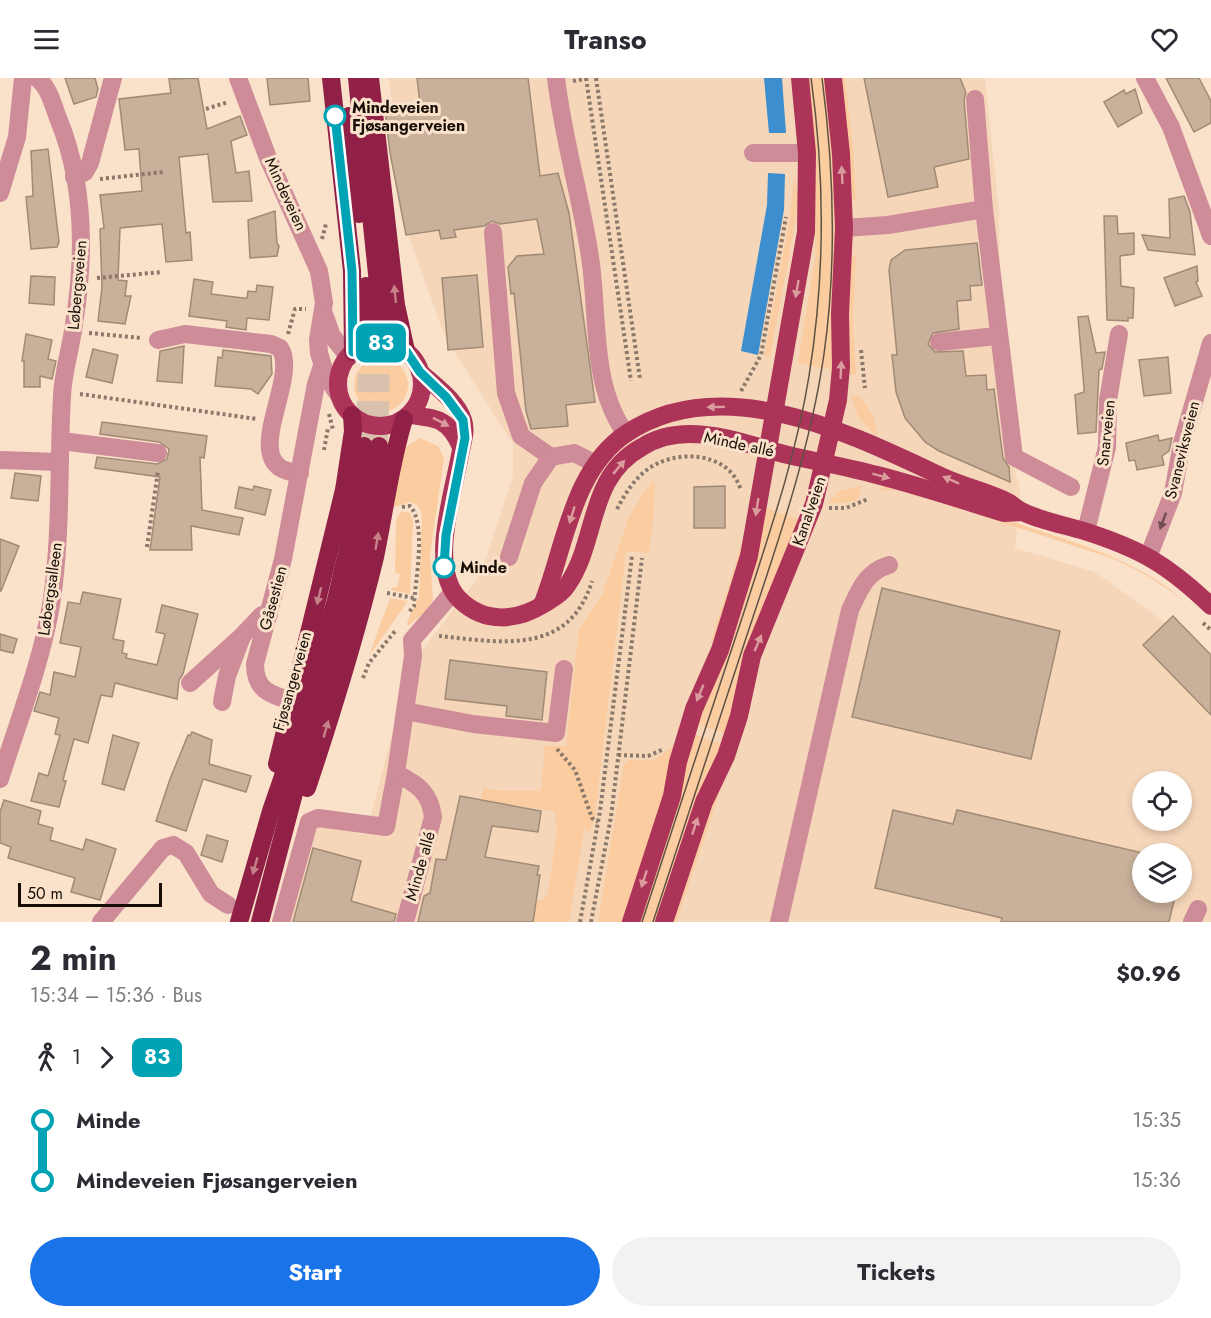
<!DOCTYPE html>
<meta charset="utf-8">
<style>
body{margin:0;font-family:Jost,sans-serif;background:#f2f2f3;color:#2b2b33;height:100vh;display:flex;flex-direction:column;font-size:22px;white-space:nowrap}
*{box-sizing:border-box;margin:0}
p{font-size:20px;color:#7c7c81}
.icon{flex:none;width:33px;height:33px;fill:none;stroke:currentColor;stroke-width:2;stroke-linecap:round;stroke-linejoin:round}
.map{position:relative;height:844px;overflow:hidden}
.panel{display:flex;flex-direction:column;background:#fff;flex:1}
.panel>*{flex:none}
.badge{padding:0 12px;border-radius:9px;font-size:21px;line-height:39px}
.fabs{position:absolute;left:1132px;top:693px;display:grid;gap:12px}
.fabs a{display:grid;place-items:center;width:60px;height:60px;border-radius:50%;background:#fff;box-shadow:0 3px 9px #0003;font-size:30px}
.scale{position:absolute;left:18px;bottom:15px;width:144px;box-sizing:border-box;padding-left:6px;border:3px solid #170f07;border-top:0;font-size:16px;line-height:21px;white-space:nowrap;color:#170f07;-webkit-text-stroke:4px #fae1ca;paint-order:stroke}
.map>.badge{position:absolute;translate:-50% -50%;box-shadow:0 0 0 3px #fff}
.legs{display:flex;align-items:center;gap:9px;height:66px;padding:0 30px;font-size:20px}
.legs p{margin-inline-start:auto}
.summary{display:flex;align-items:center;justify-content:space-between;height:102px;padding:0 30px}
h1{font-size:33px;font-weight:700;line-height:45px}
.cta{display:flex;gap:12px;margin-top:auto;padding:12px 30px}
.cta a{flex:1;height:69px;border-radius:36px;background:#1a73e8;color:#fff;font-size:24px;font-weight:700;line-height:69px;text-align:center}
.cta a+a{background:#f2f2f3;color:#2b2b33}
ul{padding:0 30px;list-style:none}
li{display:flex;align-items:center;gap:21px;height:60px;font-size:22px}
li i{display:grid;place-items:center;width:9px;height:100%;margin:0 8px;background:currentColor}
li i::after{content:'';width:15px;height:15px;margin:-8px;border:4px solid;border-radius:50%;background:#fff}
li p{margin-inline-start:auto}
li:first-child i{background:linear-gradient(#0000 50%,currentColor 0)}
li:last-child i{background:linear-gradient(currentColor 50%,#0000 0)}
header{display:flex;justify-content:space-between;align-items:center;height:78px;padding:0 30px;background:#fff;font-size:27px;font-weight:700}
.map>svg:first-child{display:block}
</style>
<header><svg class="icon" aria-label="menu" viewBox="0 0 24 24"><path d="M4 6h16M4 12h16M4 18h16"/></svg>Transo<svg class="icon" aria-label="heart" viewBox="0 0 24 24"><path d="M12 20l-8-8c-3-5 5-10 8-4 3-6 11-1 8 4z"/></svg></header>
<div class="map">
<svg width="1211" height="844" viewBox="0 0 1211 844">
<rect width="100%" height="100%" fill="#fae1ca"/>
<!-- built -->
<path fill="#f5d6b9" fill-rule="evenodd" d="M389,0H985L999,134L1001,340L1020,412L1015,470L1095,494L1211,577V844H285L314,744L366,757L409,589L481,496L513,398V366L445,259L407,153ZM1143,704H1182V742H1143ZM1143,776H1182V814H1143Z"/>
<!-- green -->
<g fill="#fbcca0">
<path d="M805,0H828L837,86L834,292L798,285L815,181V110Z"/>
<path d="M838,0H845L853,68L856,124L851,119Z"/>
<path d="M794,99L798,118L797,134L770,279L764,278L790,139Z"/>
<path d="M856,176L853,247L856,297L849,296L846,257L851,182Z"/>
<circle cx="381" cy="307" r="27"/>
<path d="M850,317L861,319L874,340L877,358L859,340Z"/>
<path d="M420,360L438,368L444,381L430,477L433,521L427,532L408,548L407,544L419,519L422,436L417,427L409,424L390,431L404,370Z"/>
<path d="M655,402L654,435L649,475L626,473L595,738L590,754L586,753L585,747L569,844H533L537,823L544,822L548,814L557,752L554,733L481,722L483,710L500,713H541L545,668H566L579,551L602,517L629,439L645,413Z"/>
<path d="M883,406L912,412C952,425 992,437 1031,450C1087,468 1138,484 1184,522L1146,497L1114,481L912,415L897,412L881,413Z"/>
<path d="M862,407L857,422L846,425H827L841,413Z"/>
<path d="M764,430L799,441C767,511 745,581 728,656L695,645Z"/>
<path d="M401,433L410,435L413,442L410,516L391,512L392,509L397,510L400,496L395,495L396,442Z"/>
<path d="M744,459L747,460L714,561L711,563Z"/>
<path d="M390,520L408,523L369,578Z"/>
<path d="M692,656L725,667L659,844H635Z"/>
<path d="M674,667L666,719L625,844H598L624,686L628,682H654Z"/>
<path d="M725,698L676,844H670L707,731Z"/>
</g>
<!-- water -->
<g fill="#3c8ecf">
<path d="M764,0H782L786,55H769Z"/>
<path d="M768,95L785,96L784,132L758,277L741,273L767,127Z"/>
</g>
<!-- building -->
<g fill="#c8b09a" stroke="#a18a74" stroke-width="1.5">
<path d="M65,0H95L98,11L96,19L74,26Z"/>
<path d="M198,0L207,51L240,38L247,57L231,63L236,95L249,93L252,123L213,124L208,76L179,79L186,155L190,154L192,182L166,184L162,146L120,150L118,202L127,203L125,218H131L125,246L98,243L102,209L100,151L104,150L100,117L142,113L139,71L125,72L119,21L171,15L169,1Z"/>
<path d="M267,0H308L310,23L270,27Z"/>
<path d="M417,0H528L540,98L558,95L569,135L595,324L566,327L568,348L531,351L526,333L514,215L511,216L508,189L517,178L544,176L537,141L500,146L492,143L484,148L454,152L456,159L441,161L439,152L406,157L390,75L385,32L420,26Z"/>
<path d="M864,0H960L966,15L964,22L969,81L934,89L938,109L888,119Z"/>
<path d="M1166,0H1199L1211,23V45L1194,54Z"/>
<path d="M1135,11L1142,35L1118,49L1104,24L1124,12L1126,16Z"/>
<path d="M48,71L59,164L57,169L31,171L26,119L33,118L31,73Z"/>
<path d="M1184,118L1190,134L1195,177L1148,172L1142,157L1170,160L1169,121Z"/>
<path d="M275,133L277,165L279,168L277,178L250,180L248,142Z"/>
<path d="M1104,138H1117L1118,156L1134,155V176L1120,178L1121,208L1134,210L1133,240H1128V243L1107,242Z"/>
<path d="M977,165L982,207L970,208L971,222L957,223L959,251L933,255L928,266L935,274L963,273L966,298L986,297L987,312L994,311L1003,380L1009,389L1010,404L939,373L925,364L905,340L896,314L892,277H897L889,192L891,182L905,172Z"/>
<path d="M1197,188L1198,203L1196,204L1202,218L1175,228L1164,200Z"/>
<path d="M477,197L483,269L448,272L442,200Z"/>
<path d="M31,198L55,199L54,227L29,225Z"/>
<path d="M194,201L213,204L211,216L243,220H247L248,213L256,214L257,207L273,209L269,242L247,240L246,252L226,249L227,243L189,238Z"/>
<path d="M1088,238L1096,275L1105,274L1102,291L1099,292L1096,354L1078,356L1075,317L1084,314V310L1078,239Z"/>
<path d="M26,256L52,262L48,281L56,283L52,301L40,298V309H24V283H22Z"/>
<path d="M184,268L182,305L157,303L160,273Z"/>
<path d="M93,271L118,277L112,305L86,299Z"/>
<path d="M223,272L271,278L272,296L258,316L251,311L215,308L218,279L222,280Z"/>
<path d="M1168,279L1171,315L1144,318L1139,282Z"/>
<path d="M102,344L207,358L204,380L200,379L202,432L243,440L239,457L191,448L192,472H150L160,399L95,390L97,379L157,386L167,381L169,371L159,364L100,356Z"/>
<path d="M1158,357L1159,363L1172,360L1169,373L1162,378L1164,387L1137,392L1135,382L1129,383L1126,365Z"/>
<path d="M15,395L41,398L38,423L11,420Z"/>
<path d="M254,408L271,412L265,437L235,430L239,409L253,412Z"/>
<path d="M725,408V450H694V409Z"/>
<path d="M0,461L19,468L1,513H0Z"/>
<path d="M882,510L1060,553L1031,681L852,639Z"/>
<path d="M83,514L121,521L113,561L124,563L122,575L127,576L126,580L157,587L165,556L156,554L162,527L198,536L183,596L179,602L177,621L115,605L112,619L101,617L88,665L74,661L63,702L66,703L59,729L31,723L39,695L48,698L60,657L55,656L59,640L34,633L40,614L50,617L54,594L75,599L81,569L60,565L68,524L80,526Z"/>
<path d="M1173,538L1211,577V637L1143,567Z"/>
<path d="M0,556L17,561L13,575L0,572Z"/>
<path d="M450,582L547,594L542,642L506,638L507,628L445,621Z"/>
<path d="M192,654L212,662L209,686L251,698L246,714L203,701L186,753L156,743L170,701L188,657L190,658Z"/>
<path d="M113,657L139,665L124,712L102,706Z"/>
<path d="M460,718L541,733L538,754L492,748L485,779L539,788L537,797H540L533,844H418L424,818L430,815L436,781L446,782Z"/>
<path d="M4,722L41,733L38,746L53,750L50,762L83,772L86,761L116,771L100,822L71,814L75,800L8,780L11,769L0,765V734Z"/>
<path d="M893,732L953,746L957,732L1143,775V814H1176L1169,844H1001L1002,840L875,810Z"/>
<path d="M207,757L228,763L222,784L201,777Z"/>
<path d="M313,770L361,783L351,823L396,836L394,844H293Z"/>
</g>
<g fill="none" stroke-linecap="round" stroke-linejoin="round">
<!-- highway-tunnel -->
<g stroke="#d8c2ad" stroke-width="18" stroke-dasharray="18 9" stroke-linecap="butt">
<path d="M364,368L369,245"/>
<path d="M379,368L382,245"/>
</g>
<!-- path -->
<g stroke="#8a796a" stroke-width="4" stroke-dasharray="3 3" stroke-linecap="butt">
<path d="M586,0L631,303"/>
<path d="M596,0L640,301"/>
<path d="M573,3L590,0"/>
<path d="M206,31L228,24"/>
<path d="M100,101L163,94"/>
<path d="M322,161L326,146"/>
<path d="M97,200L162,194"/>
<path d="M89,255L141,260"/>
<path d="M288,256L295,231H306"/>
<path d="M861,272L865,310"/>
<path d="M741,313L761,277L786,139"/>
<path d="M80,316L257,341"/>
<path d="M329,336L333,352"/>
<path d="M324,372L328,350"/>
<path d="M402,429L410,428C427,446 415,503 414,528L409,534"/>
<path d="M829,430H846L868,421"/>
<path d="M617,431C625,416 634,401 648,391C677,370 731,374 741,413"/>
<path d="M147,469L158,393"/>
<path d="M387,515L414,520"/>
<path d="M1203,545L1211,552"/>
<path d="M439,558C499,564 569,579 592,503"/>
<path d="M363,600L369,585L396,552"/>
<path d="M557,671L575,692L592,740L598,744"/>
<path d="M618,677L648,678L664,671"/>
<path d="M580,844L600,733L632,478"/>
<path d="M591,844L611,739L642,480"/>
</g>
<!-- minor -->
<g stroke="#ce8b98" stroke-width="18">
<path d="M238,0L268,80L319,193L324,225L318,262L319,275L326,298L340,319"/>
<path d="M556,0C563,60 581,119 590,179C599,236 590,307 626,356"/>
<path d="M1145,0L1171,49L1211,158"/>
<path d="M975,21L984,131"/>
<path d="M753,75H807"/>
<path d="M74,99L85,94L90,85L113,0"/>
<path d="M0,115L17,59L23,0"/>
<path d="M844,150L888,147L984,131L1014,379L1071,409"/>
<path d="M493,154L506,315L521,358L551,379"/>
<path d="M324,236L332,258L349,279"/>
<path d="M158,262L185,256L271,266L280,270C301,302 233,392 300,395"/>
<path d="M939,264L997,258"/>
<path d="M61,363L158,375"/>
<path d="M0,382L60,384"/>
<path d="M1086,453L1107,369L1108,322L1119,256"/>
<path d="M1149,477L1173,415L1182,365L1211,265"/>
<path d="M509,479L533,405L551,379L574,375L596,386"/>
<path d="M190,605L241,559L262,537H269"/>
<path d="M292,623C269,616 255,612 255,586L283,481L316,306L322,288"/>
<path d="M222,624L227,598L241,561"/>
<path d="M405,633L473,646L556,655L564,591"/>
<path d="M0,701C18,644 41,586 51,527C62,457 58,387 62,318C63,294 71,270 74,246C85,178 85,105 58,40C53,27 49,9 37,0"/>
<path d="M101,844L163,770L173,767L186,775L211,816L228,827"/>
<path d="M281,844L309,744L318,740L386,749L396,695"/>
<path d="M405,844L433,739C430,713 416,706 396,695L413,578L412,562L453,514"/>
<path d="M779,844L850,532C860,511 866,494 889,487"/>
<path d="M1192,844L1198,831"/>
</g>
<!-- major -->
<g stroke="#ad3459" stroke-width="18">
<circle cx="380" cy="306" r="42"/>
<path d="M420,294C434,307 457,323 463,342C467,354 462,365 460,377C453,417 428,491 460,522C485,546 517,543 544,526C553,520 562,516 568,506C598,462 587,399 642,369C656,360 673,356 690,356C723,356 756,369 788,377C818,384 848,389 877,397C920,408 962,422 1004,435L1023,434"/>
<path d="M409,337C437,340 449,341 461,369"/>
<path d="M542,527C565,471 571,392 627,355C724,291 853,357 945,400C965,409 988,414 1008,424C1013,427 1018,432 1023,434C1042,443 1064,447 1084,453C1141,471 1168,487 1211,528"/>
<path d="M631,844L672,718L678,684L694,631L720,572L749,478L806,154L807,75L800,0"/>
<path d="M664,844L704,724L726,678L739,638L752,578L814,426L838,322L841,289L840,236L844,150L841,76L833,0"/>
</g>
<!-- highway -->
<g stroke="#912046" stroke-width="18">
<path d="M331,0L352,193L353,274"/>
<path d="M357,0L382,245"/>
<path d="M370,0L396,227L406,273"/>
<path d="M349,38L359,136"/>
<path d="M366,208L369,245"/>
<path d="M277,686L344,412L353,353L352,337"/>
<path d="M307,710C332,635 356,557 375,479C385,432 390,386 404,341"/>
<path d="M239,844L271,733L290,678L336,522L348,470L364,368"/>
<path d="M260,844L307,666L349,526L379,368"/>
</g>
<!-- tram -->
<g stroke="#5e5144" stroke-width="1.5">
<path d="M642,844C675,741 710,637 744,534C769,456 796,379 809,298C825,199 825,99 811,0"/>
<path d="M653,844C684,749 715,654 746,560C777,467 810,373 824,276C837,184 834,92 822,0"/>
</g>
</g>
<!-- one-way arrows -->
<defs><path id="oneway-solid" d="M-6-.8H1V-3.2L6.5 0L1 3.2V.8H-6Z" transform="scale(1.5)"/></defs>
<g fill="#db9c9d">
<use href="#oneway-solid" transform="translate(842 97) rotate(-93)"/>
<use href="#oneway-solid" transform="translate(797 211) rotate(100)"/>
<use href="#oneway-solid" transform="translate(841 292) rotate(-87)"/>
<use href="#oneway-solid" transform="translate(716 329) rotate(179)"/>
<use href="#oneway-solid" transform="translate(441 344) rotate(27)"/>
<use href="#oneway-solid" transform="translate(619 389) rotate(-50)"/>
<use href="#oneway-solid" transform="translate(881 398) rotate(15)"/>
<use href="#oneway-solid" transform="translate(951 402) rotate(-156)"/>
<use href="#oneway-solid" transform="translate(757 429) rotate(99)"/>
<use href="#oneway-solid" transform="translate(572 437) rotate(107)"/>
<use href="#oneway-solid" transform="translate(758 565) rotate(-67)"/>
<use href="#oneway-solid" transform="translate(700 615) rotate(113)"/>
<use href="#oneway-solid" transform="translate(695 748) rotate(-72)"/>
<use href="#oneway-solid" transform="translate(644 801) rotate(108)"/>
</g>
<g fill="#c68088">
<use href="#oneway-solid" transform="translate(395 216) rotate(-96)"/>
<use href="#oneway-solid" transform="translate(377 463) rotate(-80)"/>
<use href="#oneway-solid" transform="translate(319 518) rotate(104)"/>
<use href="#oneway-solid" transform="translate(326 651) rotate(-74)"/>
<use href="#oneway-solid" transform="translate(255 788) rotate(106)"/>
</g>
<use fill="#724d50" href="#oneway-solid" transform="translate(1163 443) rotate(110)"/>
<g fill="none" stroke-linecap="round" stroke-linejoin="round">
<!-- line-1 casing -->
<g stroke="#fff" stroke-width="14">
<path id="line-1" d="M335,38L352,193L353,274L361,269L380,265L406,273L420,294L446,319L463,342L465,360L446,457L444,489"/>
</g>
<!-- line-1 -->
<use href="#line-1" stroke="#00a3b4" stroke-width="9"/>
</g>
<!-- markers -->
<g fill="#fff" stroke="#00a3b4" stroke-width="3">
<circle cx="335" cy="38" r="10"/>
<circle cx="444" cy="489" r="10"/>
</g>
<g text-anchor="middle" dominant-baseline="central" stroke-width="6" stroke-linejoin="round" paint-order="stroke">
<!-- stop labels -->
<g font-size="16" font-weight="bold" fill="#170f07" stroke="#fae1ca" text-anchor="start">
<text x="352" y="29">Mindeveien<tspan x="352" dy="18">Fjøsangerveien</tspan></text>
<text x="460" y="489">Minde</text>
</g>
<!-- street labels -->
<g font-size="16" fill="#170f07" stroke="#fae1ca">
<text transform="translate(286 116) rotate(65)">Mindeveien</text>
<text transform="translate(77 207) rotate(-85)">Løbergsveien</text>
<text transform="translate(1106 355) rotate(-84)">Snarveien</text>
<text transform="translate(739 366) rotate(12)">Minde allé</text>
<text transform="translate(1182 372) rotate(-76)">Svaneviksveien</text>
<text transform="translate(809 433) rotate(-71)">Kanalveien</text>
<text transform="translate(50 511) rotate(-82)">Løbergsalleen</text>
<text transform="translate(273 520) rotate(-75)">Gåsestien</text>
<text transform="translate(292 603) rotate(-74)">Fjøsangerveien</text>
<text transform="translate(420 788) rotate(-74)">Minde allé</text>
</g>
</g>
</svg>
<div class="fabs">
<a><svg class="icon" aria-label="locate" viewBox="0 0 24 24"><circle cx="12" cy="12" r="6"/><path d="M12 2v4M12 18v4M2 12h4M18 12h4"/></svg></a>
<a><svg class="icon" aria-label="layers" viewBox="0 0 24 24"><path d="M12 4l9 5-9 5-9-5zM3 14l9 5 9-5"/></svg></a>
</div>
<div class="scale">50 m</div>
<b class="badge" style="left:381px;top:265px;background:#00a3b4;color:#fff">83</b>
</div>
<section class="panel">
<div class="summary"><div><h1>2 min</h1><p>15:34 – 15:36 · Bus</p></div><b>$0.96</b></div>
<div class="legs"><svg class="icon" aria-label="walk" viewBox="0 0 24 24"><circle cx="13" cy="4" r="2"/><path d="M13 8l-2 6 4 7M11 14l-3 7M7 12l3-4h3l4 4"/></svg>1<svg class="icon" aria-label="forward" viewBox="0 0 24 24"><path d="M9 5l7 7-7 7"/></svg><b class="badge" style="background:#00a3b4;color:#fff">83</b></div>
<ul>
<li><i style="color:#00a3b4"></i><b>Minde</b><p>15:35</p></li>
<li><i style="color:#00a3b4"></i><b>Mindeveien Fjøsangerveien</b><p>15:36</p></li>
</ul>
<div class="cta"><a>Start</a><a>Tickets</a></div>
</section>
